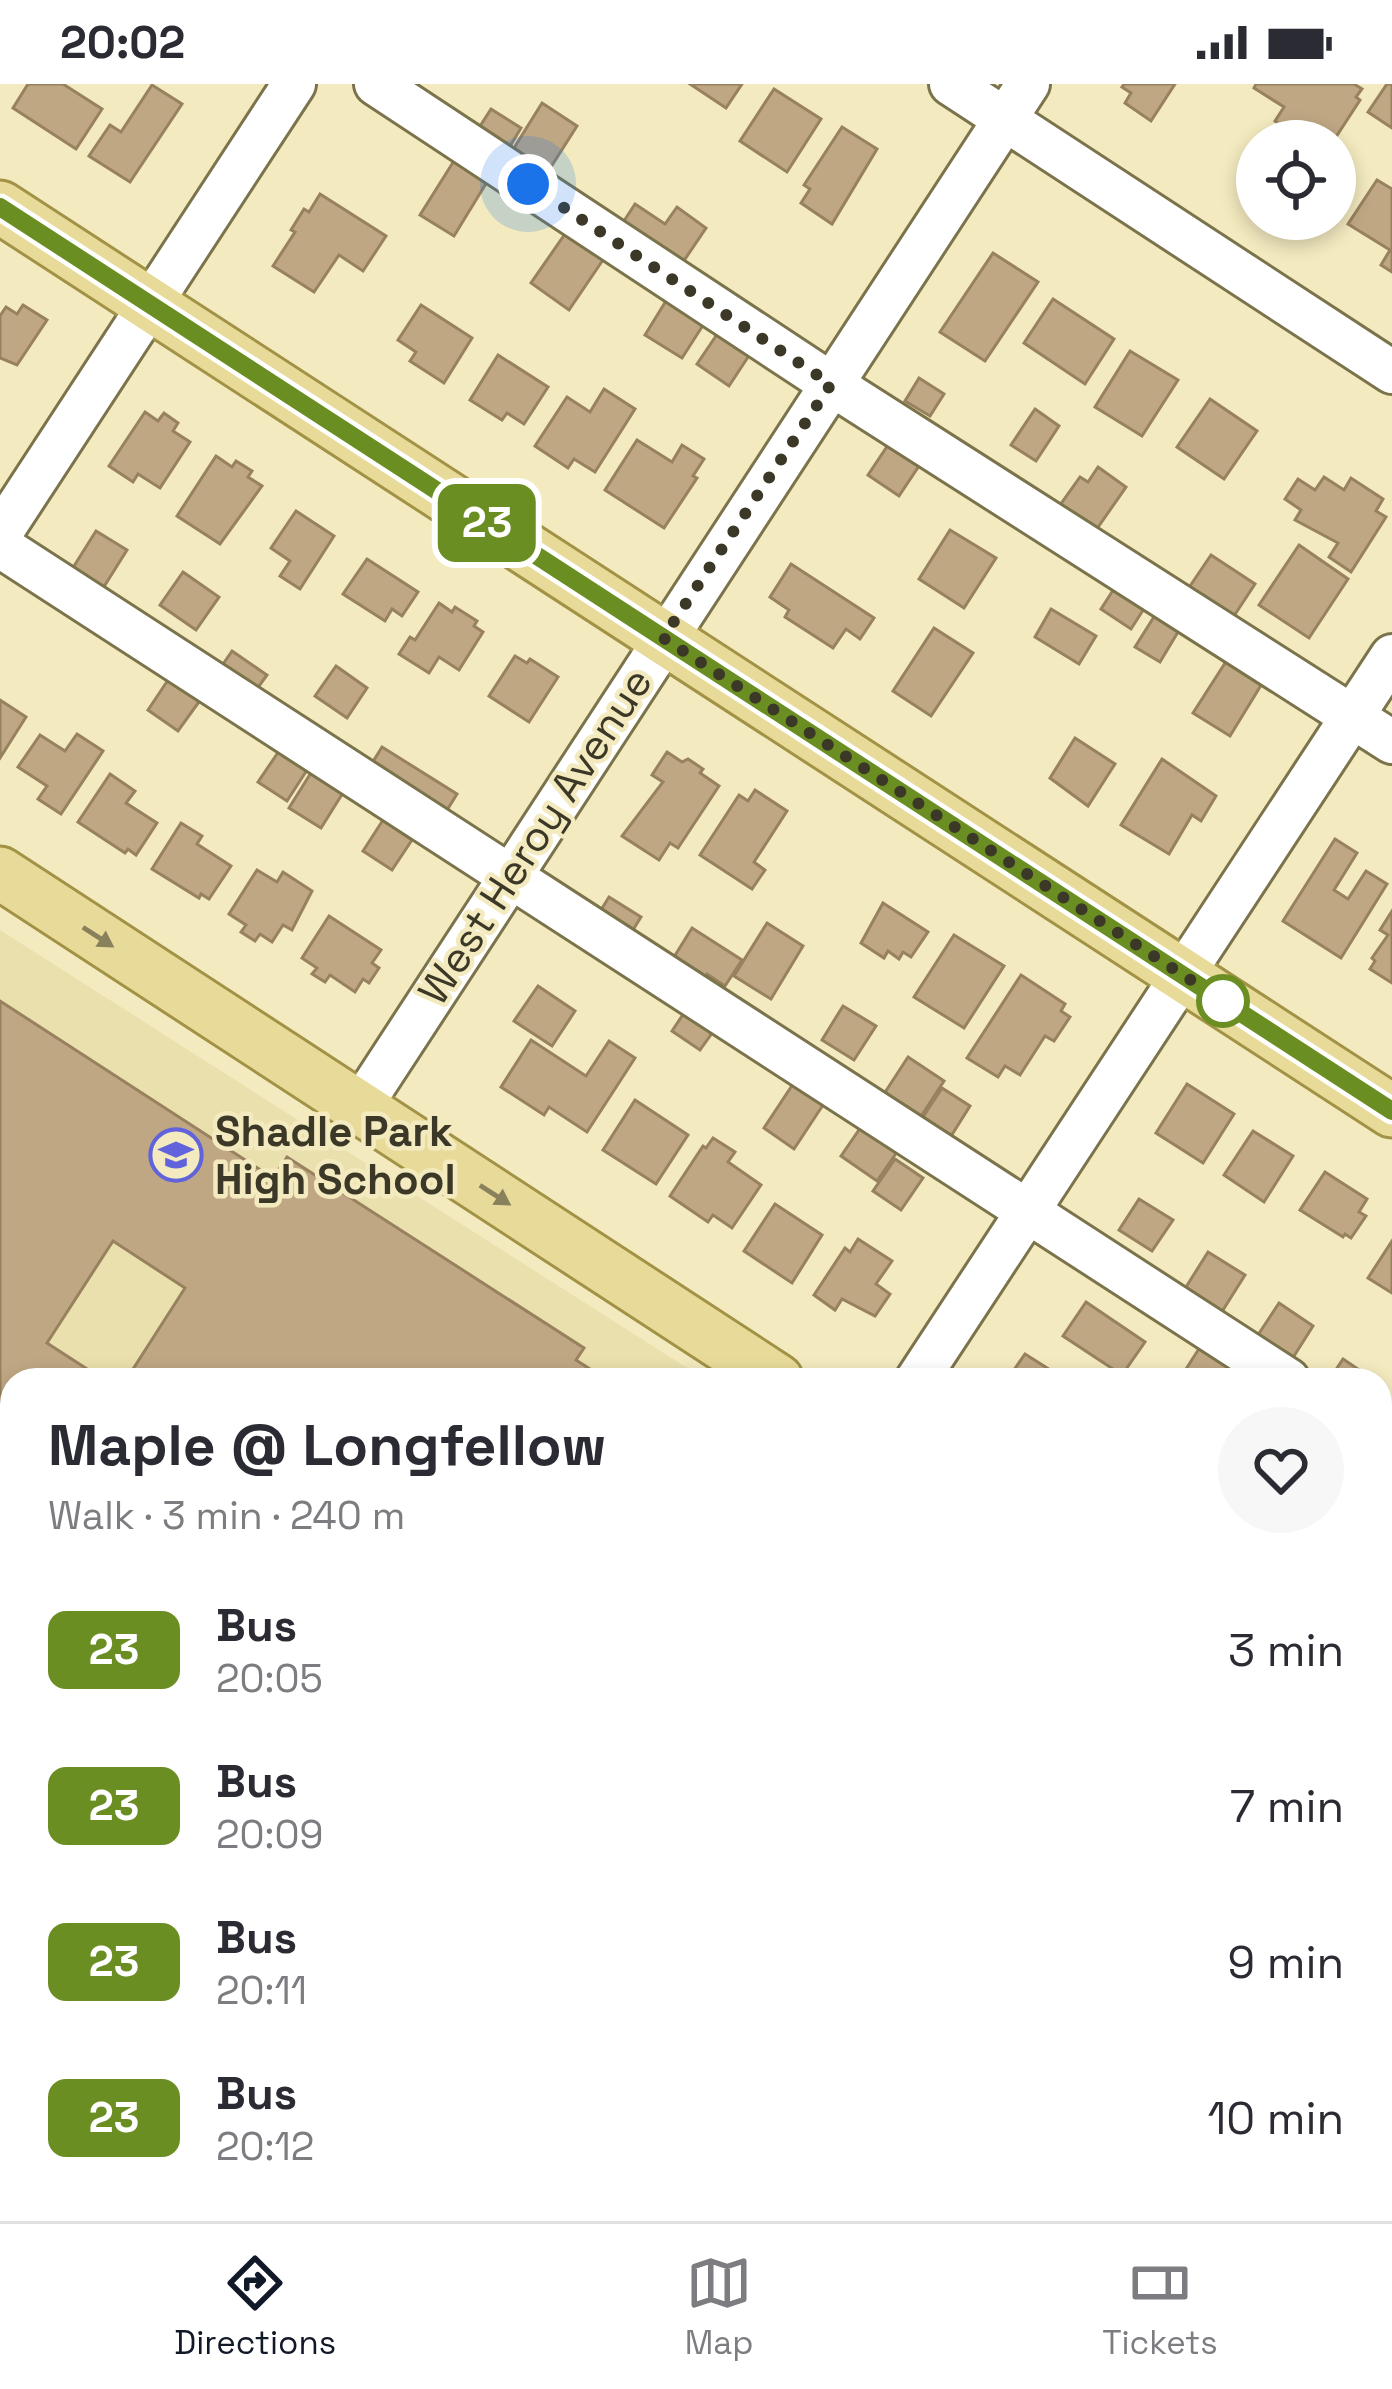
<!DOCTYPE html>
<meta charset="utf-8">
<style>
body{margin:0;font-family:"Space Grotesk",sans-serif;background:#f7f7f7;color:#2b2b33;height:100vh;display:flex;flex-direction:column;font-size:45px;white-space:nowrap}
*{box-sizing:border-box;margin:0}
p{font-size:39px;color:#7c7c81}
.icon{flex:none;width:66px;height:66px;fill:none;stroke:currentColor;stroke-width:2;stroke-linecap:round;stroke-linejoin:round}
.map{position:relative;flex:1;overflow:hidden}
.sheet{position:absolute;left:0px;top:1284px;width:1392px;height:855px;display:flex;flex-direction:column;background:#fff;border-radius:36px 36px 0 0;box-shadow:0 6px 18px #0003}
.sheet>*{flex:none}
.badge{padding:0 24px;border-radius:18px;font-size:42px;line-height:78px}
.controls{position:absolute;left:1236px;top:36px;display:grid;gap:24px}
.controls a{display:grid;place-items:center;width:120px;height:120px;border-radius:50%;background:#fff;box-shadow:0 6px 18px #0003;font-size:60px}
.you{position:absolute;width:60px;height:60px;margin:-30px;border:9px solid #fff;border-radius:50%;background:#1a73e8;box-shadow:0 0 0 18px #1a73e833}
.map>.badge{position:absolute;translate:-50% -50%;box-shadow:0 0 0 6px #fff}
.round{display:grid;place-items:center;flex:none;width:126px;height:126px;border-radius:63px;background:#f7f7f7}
.overview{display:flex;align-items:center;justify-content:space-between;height:204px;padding:0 48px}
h1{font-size:57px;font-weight:700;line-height:90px}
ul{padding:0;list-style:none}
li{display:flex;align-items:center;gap:36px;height:156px;padding:0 48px}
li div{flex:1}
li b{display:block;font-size:45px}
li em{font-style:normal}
li .badge{min-width:132px;font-weight:700;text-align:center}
.status{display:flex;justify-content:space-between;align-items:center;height:84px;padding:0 60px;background:#fff;direction:ltr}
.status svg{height:33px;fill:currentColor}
.dock{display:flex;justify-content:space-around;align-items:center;height:168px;border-top:3px solid #e1e1e2;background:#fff;font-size:33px;color:#7c7c81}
.dock a{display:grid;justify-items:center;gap:6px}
.dock .selected{color:#111827}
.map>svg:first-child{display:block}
</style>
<div class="status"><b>20:02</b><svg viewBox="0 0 49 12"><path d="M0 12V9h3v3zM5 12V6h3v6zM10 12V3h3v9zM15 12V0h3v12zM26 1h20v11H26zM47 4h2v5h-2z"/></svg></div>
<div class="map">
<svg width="1392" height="2137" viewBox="0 0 1392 2137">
<rect width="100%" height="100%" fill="#f3eabf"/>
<!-- built -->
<g fill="#eae0ad">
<path d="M0,846L706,1296H12V1547L0,1509Z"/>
<path d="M335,2127H506L500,2137H351Z"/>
</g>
<!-- green -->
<g fill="#f4b3e0">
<path d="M0,1509L12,1547V1841L0,1859Z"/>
<path d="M0,1888L12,1896V2127H335L351,2137H0Z"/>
</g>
<!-- building -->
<g fill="#bfa783" stroke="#98815e" stroke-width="3">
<path d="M28,0H63L102,25L76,65L13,24Z"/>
<path d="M690,0H742L726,24Z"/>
<path d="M1124,0H1175L1151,37L1125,19L1131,9L1122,3Z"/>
<path d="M1256,0H1354L1362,5L1356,13L1360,16L1334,56L1326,51L1322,57H1306L1275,37L1284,23L1254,4Z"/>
<path d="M1387,0H1392V44L1368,28Z"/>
<path d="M152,1L182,20L130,98L89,72L110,41L121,48Z"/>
<path d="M774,5L821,35L787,88L740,57Z"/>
<path d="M542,19L577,42L544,94L509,72Z"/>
<path d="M491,25L521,44L506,69L475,50Z"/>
<path d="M842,43L877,65L832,140L801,119L810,105L804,101Z"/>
<path d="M457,72L490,93L454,152L420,131Z"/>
<path d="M1377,96L1392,105V188L1381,181L1390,166L1348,140Z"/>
<path d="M320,110L386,152L363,187L339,171L314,208L273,182L295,148L291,146L304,125L309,128Z"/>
<path d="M635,120L665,140L677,123L706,144L679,184L620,143Z"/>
<path d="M567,147L605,173L569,226L531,199Z"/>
<path d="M993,169L1038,198L985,277L940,248Z"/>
<path d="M669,212L707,235L682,274L645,251Z"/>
<path d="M1053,215L1114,255L1085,300L1024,259Z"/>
<path d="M23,221L47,236L17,281L0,274V232L6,223L17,230Z"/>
<path d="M421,221L472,254L444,299L410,277L416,268L398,256Z"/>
<path d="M720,246L752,267L729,302L697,280Z"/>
<path d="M1130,267L1178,296L1142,352L1095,323Z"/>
<path d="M498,271L548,303L524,340L507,329L502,336L470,316Z"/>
<path d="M919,294L944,310L930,332L905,317Z"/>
<path d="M604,305L635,325L595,388L574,375L568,384L535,362L567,313L590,328Z"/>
<path d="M1210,315L1257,347L1224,395L1177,363Z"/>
<path d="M1035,325L1059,342L1036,377L1011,361Z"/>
<path d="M145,328L158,337L164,329L178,339L173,347L190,358L160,404L138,390L133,398L109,382Z"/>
<path d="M637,356L672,378L682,361L704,375L693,392L697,394L664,444L605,406Z"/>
<path d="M890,358L921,379L899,412L868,391Z"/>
<path d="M216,372L232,383L236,377L252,387L248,393L262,402L220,460L177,432Z"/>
<path d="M1098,383L1126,403L1094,449L1058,424L1080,393L1088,398Z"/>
<path d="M1324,393L1344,406L1351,394L1383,415L1376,427L1386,433L1351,488L1329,473L1338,459L1295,436L1301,426L1285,415L1298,395L1315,406Z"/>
<path d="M296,427L334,452L300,505L280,492L290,477L271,464Z"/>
<path d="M950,446L996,474L964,524L919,495Z"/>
<path d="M96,447L127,466L100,509L69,490Z"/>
<path d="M1299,461L1348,495L1309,554L1259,521Z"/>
<path d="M1211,471L1255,500L1232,535L1188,505Z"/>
<path d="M367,475L418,508L402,532L392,525L385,537L343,510Z"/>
<path d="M791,480L874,534L860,555L846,545L833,564L785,533L789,526L770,513Z"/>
<path d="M183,488L219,513L196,546L160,521Z"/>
<path d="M1117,500L1147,520L1131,545L1101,525Z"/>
<path d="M439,519L452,528L455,523L477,537L474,542L483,548L459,586L439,573L429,589L399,570L410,553L415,556Z"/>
<path d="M1051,525L1096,552L1079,580L1035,553Z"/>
<path d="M1157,528L1181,543L1160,578L1135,563Z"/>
<path d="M934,544L973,569L931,632L893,607Z"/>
<path d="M232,567L267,591L254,609L219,586Z"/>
<path d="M515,572L527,579L530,575L558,593L529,638L489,612Z"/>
<path d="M1227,576L1263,598L1230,652L1193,629Z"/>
<path d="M336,582L367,604L347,634L315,612Z"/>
<path d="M170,593L201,615L178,647L148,626Z"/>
<path d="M0,616L26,633L0,674Z"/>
<path d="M77,650L103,667L61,730L38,715L47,702L18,683L40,651L65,667Z"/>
<path d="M1075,654L1115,680L1088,722L1050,694Z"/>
<path d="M382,663L457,710L444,731L369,684Z"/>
<path d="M279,667L307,686L287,717L258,698Z"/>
<path d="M667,668L682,678L688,675L703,685L700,689L719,702L678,764L670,759L659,776L622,752L663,698L652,691Z"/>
<path d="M1162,675L1216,712L1201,737L1192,731L1169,770L1121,741Z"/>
<path d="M314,684L346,704L321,744L289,724Z"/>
<path d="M110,690L135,707L126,719L157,739L136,771L128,765L125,769L78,738Z"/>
<path d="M755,706L787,727L754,778L765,786L752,805L700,771L739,711L748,717Z"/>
<path d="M383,736L412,756L392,786L363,767Z"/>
<path d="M181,739L202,752L197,760L231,782L209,815L201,810L199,814L152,785Z"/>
<path d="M1335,755L1357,769L1334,806L1348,815L1366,787L1387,800L1341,874L1283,837Z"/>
<path d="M257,786L277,798L283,788L312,807L292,846L283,841L272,858L260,850L255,857L241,848L246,841L229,830Z"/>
<path d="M609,813L641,833L628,854L596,834Z"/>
<path d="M883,819L928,848L911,873L903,868L899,875L888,867L884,874L861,859Z"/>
<path d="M1392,827V899L1370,885L1375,877L1372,874L1388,851L1380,846Z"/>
<path d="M329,832L381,866L372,879L379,884L369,899L363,895L355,908L330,891L325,898L312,890L317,884L302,874Z"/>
<path d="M767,839L803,862L771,915L734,892Z"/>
<path d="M692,844L742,876L725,902L707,890L700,901L669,881Z"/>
<path d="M954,851L1004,882L964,944L914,913Z"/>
<path d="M1021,891L1065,920L1061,927L1070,933L1054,957L1045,952L1020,991L1005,982L998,993L967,974Z"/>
<path d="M538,902L575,927L552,962L514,937Z"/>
<path d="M0,917L273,1094L287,1073L584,1264L576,1276L607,1296H126L185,1204L113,1157L47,1259L104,1296H12V1405L0,1398Z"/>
<path d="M843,922L876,942L854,976L822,956Z"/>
<path d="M686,926L715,945L700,966L672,947Z"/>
<path d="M531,956L586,992L609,957L635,974L587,1048L549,1023L544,1031L501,1003Z"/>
<path d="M908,973L944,997L916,1040L880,1016Z"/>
<path d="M795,997L825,1018L794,1065L764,1044Z"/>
<path d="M1187,1000L1234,1030L1203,1079L1156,1049Z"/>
<path d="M942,1004L970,1022L948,1057L919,1039Z"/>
<path d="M635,1016L688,1051L656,1100L603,1066Z"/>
<path d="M863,1040L899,1065L877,1097L841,1072Z"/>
<path d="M1253,1047L1293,1072L1264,1118L1224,1091Z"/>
<path d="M713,1054L735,1068L728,1078L761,1101L732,1144L713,1131L708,1138L670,1112L703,1062L706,1064Z"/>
<path d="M895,1075L923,1094L901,1126L873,1107Z"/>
<path d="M1325,1088L1367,1115L1359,1128L1366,1132L1351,1154L1345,1150L1343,1153L1300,1126Z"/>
<path d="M1139,1115L1173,1136L1152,1167L1119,1146Z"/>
<path d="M775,1120L822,1151L792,1199L744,1167Z"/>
<path d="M858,1155L892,1177L876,1200L890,1210L875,1232L842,1215L835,1226L814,1211L845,1164L850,1168Z"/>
<path d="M1392,1157V1209L1368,1194Z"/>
<path d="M1208,1168L1245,1191L1218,1234L1181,1211Z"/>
<path d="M1086,1218L1145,1258L1122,1291L1063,1252Z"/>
<path d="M1279,1219L1313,1242L1289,1280L1254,1257Z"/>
<path d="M1202,1260L1233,1281L1224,1296H1203L1186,1285Z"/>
<path d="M1025,1270L1066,1296H1007Z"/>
<path d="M1343,1275L1374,1296H1329Z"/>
<path d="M1392,1512V1565L1382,1580L1380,1522L1384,1524Z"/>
<path d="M1380,1840L1392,1848V1907L1380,1900Z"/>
<path d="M748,2127H837L844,2131L840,2137H748L744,2134Z"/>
<path d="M1227,2127H1295L1288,2137H1220Z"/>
</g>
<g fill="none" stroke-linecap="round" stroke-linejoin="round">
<!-- minor casing -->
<g stroke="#7b734b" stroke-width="48">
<g id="minor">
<path d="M376,0L831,300L1392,658"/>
<path d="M951,0L1392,288"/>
<path d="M0,450L294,0"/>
<path d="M0,462L1288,1296"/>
<path d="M360,1023L1028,0"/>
<path d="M917,1296L1392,572"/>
<path d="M1380,1357L1392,1364"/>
<path d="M1380,2023L1392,2031"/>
<path d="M1005,2127L1020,2137"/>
<path d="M545,2137L550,2127"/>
<path d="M1101,2137L1108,2127"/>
</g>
</g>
<!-- major casing -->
<g stroke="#a29246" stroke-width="57">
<g id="major">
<path d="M0,123L1392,1027"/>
<path d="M0,789L777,1296"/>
<path d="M1380,1685L1392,1693"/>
</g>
</g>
<!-- minor -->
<use href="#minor" stroke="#fff" stroke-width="42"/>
<!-- major -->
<use href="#major" stroke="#e8db9a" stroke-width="51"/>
</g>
<!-- one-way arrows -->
<defs><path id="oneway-solid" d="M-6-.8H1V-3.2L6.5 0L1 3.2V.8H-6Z" transform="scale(3)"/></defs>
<g fill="#89815b">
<use href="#oneway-solid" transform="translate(98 853) rotate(33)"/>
<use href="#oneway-solid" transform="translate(495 1111) rotate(33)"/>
</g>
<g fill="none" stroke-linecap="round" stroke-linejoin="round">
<!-- line casing -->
<g stroke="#fff" stroke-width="27">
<path id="line" d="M0,123L1392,1027"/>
</g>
<!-- line -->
<use href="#line" stroke="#6b8e23" stroke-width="18"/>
<!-- walk -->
<path stroke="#3c3827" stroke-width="12" stroke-dasharray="0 21.6" d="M528,100L831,300L663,554L1223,917"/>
</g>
<!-- icons -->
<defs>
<g id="school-ring" transform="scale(2.7)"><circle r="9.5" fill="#f3eabf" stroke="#6063db" stroke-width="1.5"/><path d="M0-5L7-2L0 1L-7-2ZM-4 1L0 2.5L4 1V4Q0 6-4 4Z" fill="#6063db"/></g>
</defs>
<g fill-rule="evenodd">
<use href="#school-ring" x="176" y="1071"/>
</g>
<!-- markers -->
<circle fill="#fff" stroke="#6b8e23" stroke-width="6" cx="1223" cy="917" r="24"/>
<g text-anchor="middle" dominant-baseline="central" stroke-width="9" stroke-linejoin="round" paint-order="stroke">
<!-- street labels -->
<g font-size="42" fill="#3c3827" stroke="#f3eabf">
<text transform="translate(535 752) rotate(-57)">West Heroy Avenue</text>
</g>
<!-- poi labels -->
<g font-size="42" font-weight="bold" fill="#3c3827" stroke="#f3eabf" text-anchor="start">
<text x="215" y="1047">Shadle Park<tspan x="215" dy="48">High School</tspan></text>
</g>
</g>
</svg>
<div class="controls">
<a><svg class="icon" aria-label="locate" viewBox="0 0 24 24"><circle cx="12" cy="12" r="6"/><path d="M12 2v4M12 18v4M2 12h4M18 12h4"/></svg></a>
</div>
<div class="you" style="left:528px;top:100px"></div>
<b class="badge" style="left:487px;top:439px;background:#6b8e23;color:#fff">23</b>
<section class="sheet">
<div class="overview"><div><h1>Maple @ Longfellow</h1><p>Walk · 3 min · 240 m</p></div><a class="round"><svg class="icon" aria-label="heart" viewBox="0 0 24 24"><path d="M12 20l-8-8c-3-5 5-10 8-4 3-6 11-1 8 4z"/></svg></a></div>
<ul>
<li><span class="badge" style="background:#6b8e23;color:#fff">23</span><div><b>Bus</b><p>20:05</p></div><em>3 min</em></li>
<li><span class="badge" style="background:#6b8e23;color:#fff">23</span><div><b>Bus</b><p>20:09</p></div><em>7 min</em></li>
<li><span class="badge" style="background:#6b8e23;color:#fff">23</span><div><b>Bus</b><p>20:11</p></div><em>9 min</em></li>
<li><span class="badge" style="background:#6b8e23;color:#fff">23</span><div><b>Bus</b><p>20:12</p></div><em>10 min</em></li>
</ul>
</section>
</div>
<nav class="dock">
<a class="selected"><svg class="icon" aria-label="directions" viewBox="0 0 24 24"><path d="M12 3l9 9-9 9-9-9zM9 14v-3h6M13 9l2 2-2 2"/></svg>Directions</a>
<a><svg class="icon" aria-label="map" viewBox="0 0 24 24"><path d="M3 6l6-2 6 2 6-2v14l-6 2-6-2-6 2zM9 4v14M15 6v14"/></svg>Map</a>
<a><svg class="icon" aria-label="tickets" viewBox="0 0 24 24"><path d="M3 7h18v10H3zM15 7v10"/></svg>Tickets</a>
</nav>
